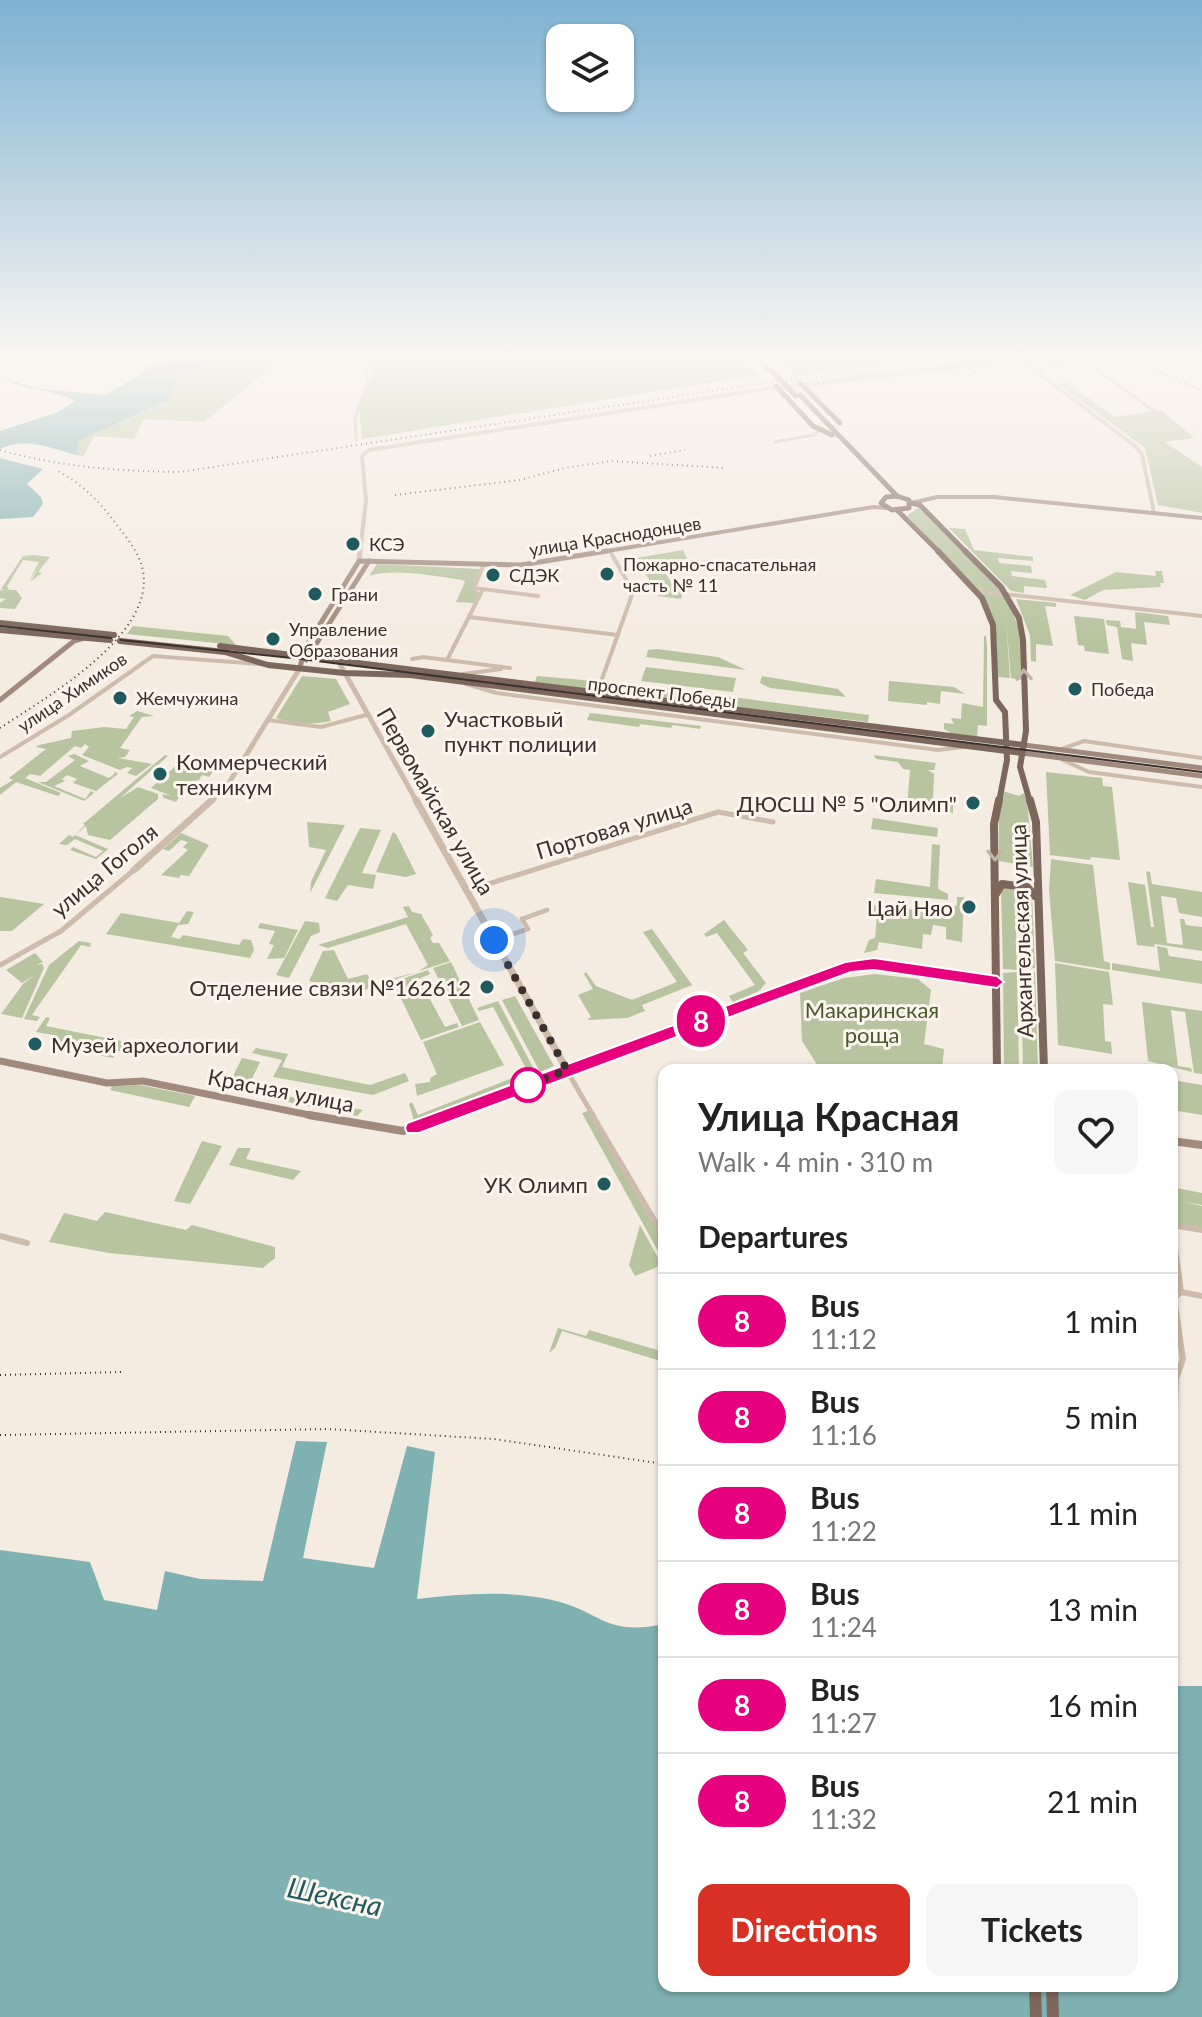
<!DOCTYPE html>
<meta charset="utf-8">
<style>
body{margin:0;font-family:Lato,sans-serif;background:#f6f6f6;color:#222;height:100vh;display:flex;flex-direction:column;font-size:30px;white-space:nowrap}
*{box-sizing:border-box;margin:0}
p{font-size:26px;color:#767676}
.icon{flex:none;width:44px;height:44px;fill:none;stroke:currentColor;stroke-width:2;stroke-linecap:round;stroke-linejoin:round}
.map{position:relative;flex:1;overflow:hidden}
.side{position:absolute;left:658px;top:1064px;width:520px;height:928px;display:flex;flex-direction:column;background:#fff;border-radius:16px;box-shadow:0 2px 6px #0004}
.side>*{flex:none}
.badge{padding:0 16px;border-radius:26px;font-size:28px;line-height:52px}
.tools{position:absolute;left:546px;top:24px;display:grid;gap:16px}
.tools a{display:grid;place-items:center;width:88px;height:88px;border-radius:16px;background:#fff;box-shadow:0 2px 6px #0004;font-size:40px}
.you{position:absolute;width:40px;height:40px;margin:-20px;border:6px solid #fff;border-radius:50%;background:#1a73e8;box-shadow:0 0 0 12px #1a73e833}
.map>.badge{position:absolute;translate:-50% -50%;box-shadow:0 0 0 4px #fff}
h2{padding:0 40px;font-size:30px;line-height:72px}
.round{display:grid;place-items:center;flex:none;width:84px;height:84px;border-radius:16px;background:#f6f6f6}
.overview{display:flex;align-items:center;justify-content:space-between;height:136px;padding:0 40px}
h1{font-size:38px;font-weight:700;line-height:60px}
.button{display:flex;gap:16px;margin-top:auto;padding:16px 40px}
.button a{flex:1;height:92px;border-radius:16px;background:#d93025;color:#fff;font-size:32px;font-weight:700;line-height:92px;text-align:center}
.button a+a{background:#f6f6f6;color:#222}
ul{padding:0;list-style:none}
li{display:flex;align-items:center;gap:24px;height:96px;padding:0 40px;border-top:2px solid #e0e0e0}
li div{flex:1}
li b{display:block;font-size:30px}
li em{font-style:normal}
li .badge{min-width:88px;font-weight:700;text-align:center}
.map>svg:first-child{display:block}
</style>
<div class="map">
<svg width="1202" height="2017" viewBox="0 0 1202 2017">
<rect width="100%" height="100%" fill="#f4ebe1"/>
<!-- green -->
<g fill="#b8c4a0">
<path d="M240,355H271L269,358L278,362L204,422L144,419L134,439L94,436L83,457L77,455L78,441L167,402L179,377Z"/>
<path d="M369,355H739L757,375L362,439L359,407L371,375L366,359Z"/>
<path d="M773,355H963L797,376Z"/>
<path d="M1067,355L1088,357L1056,365L1044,360L1024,362L1030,368H1027L1020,362L974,368L977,373L975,375L966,367L790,383L1028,356Z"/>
<path d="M1067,382L1114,417L1161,410L1194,438L1165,442L1202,467V513L1158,505L1145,448L1058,384Z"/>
<path d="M919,507L1003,593L977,589L907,516Z"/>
<path d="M949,528L965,529L974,550L1033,557V561L998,558L999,563L1031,566L1032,573L1011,571L1012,576L1045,580L1047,588L1024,586V593L1011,591Z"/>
<path d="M683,550L687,559L660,564L674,587H684L681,599L658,596L659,586L652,584L639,564L645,562L636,558Z"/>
<path d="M34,555L50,557L38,572L42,573L30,582L41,564L29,581L39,562L23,560L7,586L9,590H16L22,598L15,609L0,608V603L6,599L0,598V590H4L1,589L23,556Z"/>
<path d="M377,564L480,569L472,588L480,593L474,603L456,602L465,582L462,580C432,576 395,568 369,576Z"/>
<path d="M1155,571H1162L1164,583H1160L1161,587L1103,590L1085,600L1070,595L1116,572L1156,576Z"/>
<path d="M985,593L1005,596C1021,623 1022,649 1023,680L1011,678L1006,620L1010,678L997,677C997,647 999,621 982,595Z"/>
<path d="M1016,599L1056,603V607L1045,606L1053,646L1036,644V662L1031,661L1030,635Z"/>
<path d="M1135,612L1168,616L1170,625L1144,622L1147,645L1131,643L1133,661L1122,659L1117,627L1107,625L1106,620L1120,621L1121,627L1136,629Z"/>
<path d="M1074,616L1104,619L1109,654L1085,651L1084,646L1078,645Z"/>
<path d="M133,626L228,636L236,645L127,634Z"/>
<path d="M984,636H986L987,647V726L978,725L977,738L954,735L944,729V723L954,724L951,718L961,719L962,703L983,707Z"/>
<path d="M657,649L718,657L746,670L646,657L648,650Z"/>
<path d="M646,667L736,678L733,692L641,681Z"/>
<path d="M302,676L336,679L350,704L328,712L331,721C313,725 291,724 276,718Z"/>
<path d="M537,676L629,684L656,698L535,682Z"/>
<path d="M762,676L838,689L846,697L770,688L760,683Z"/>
<path d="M889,681L954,687L965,694L941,691L940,704L927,702V705L888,701Z"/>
<path d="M634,684L869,715L868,722L661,698Z"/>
<path d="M137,711L154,716L142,717L120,748L130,750L125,757L118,758L152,764L136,776L127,773L132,768L127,767L120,770L82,755L89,747L85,744L81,748L75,746L40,776L30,774L25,778L61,793L58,796L16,782L0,795V788L13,780L9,778L46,749L36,747L39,745L71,738L72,731L104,727L126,729L134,717L129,716Z"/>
<path d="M590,713L701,726L700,729L673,725L671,728L640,724L639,727L587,720Z"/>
<path d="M74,754L89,761L80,766L109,778L115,773L114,771L118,774L96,791L73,783L77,779L67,775L62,779L65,781L54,786L85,799L91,791L94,793L84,801L38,782H46L75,760L68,756Z"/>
<path d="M165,755L168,756L120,798L138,787L158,794V799L110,840L88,835L86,826L75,835L108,849L96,859L70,850L73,847L96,857L103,851L75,839L67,845L59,844L69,835L73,837L85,825L83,824Z"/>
<path d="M874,755L936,763L934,770H928L934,774L933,799L953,801V813L927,809L928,800L918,799V808L907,807L910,770L903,769L898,762L876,759Z"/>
<path d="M189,760L214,764L212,767L215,768L209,777L202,775L199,780L185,782V788L176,802L164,798L162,794L172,796L151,788L178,764Z"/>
<path d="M1046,772L1102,778L1103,786L1112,787L1120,860L1091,857L1090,860L1050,855Z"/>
<path d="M1003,791L1019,796L1024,793L1027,799L1033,867L999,861V814Z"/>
<path d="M873,818L938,828L937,837L871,829Z"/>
<path d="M307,822L345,825L310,893L311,882L326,850L309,847Z"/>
<path d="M360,828L381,830L362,873L376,875L373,889L348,885L337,901L325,898Z"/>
<path d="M393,832L396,834L416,874L406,877L376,872Z"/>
<path d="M181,833L209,845L189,876L181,875L179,878L161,875L188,850L183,847L188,842L181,840L169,851L163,849Z"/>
<path d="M932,844L940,845L938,889L948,894V900L874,893L876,879L930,887Z"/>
<path d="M1051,859L1093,865L1104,961L1110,963V970L1055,961L1049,890Z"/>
<path d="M1146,871L1150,872L1152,884L1202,892V917L1179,913L1176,898L1161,896L1167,943L1183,945L1180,919H1184L1186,925L1202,927V951L1155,944L1154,947L1137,945L1128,882L1145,885L1151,927H1154Z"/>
<path d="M1015,885L1017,970L1003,969L1001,889Z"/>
<path d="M1019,886L1032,895L1035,968L1021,969Z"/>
<path d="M0,897L44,904L12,931H0Z"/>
<path d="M957,897H964L962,942L946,939V927L933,925L931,935L923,934L922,949L879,942L877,950L864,953L869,940L875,938L877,916L871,914L872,905L950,914V909L957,905Z"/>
<path d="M409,906L412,912L421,914L433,935L430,938L433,943H439L450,961L419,971L428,965L406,924L328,948L318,945L408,917L403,907Z"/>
<path d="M187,911L194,912L188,924L178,925L171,937L180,939L183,935L239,945L243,939L251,940L254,950L250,958L106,934L121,913L179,923Z"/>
<path d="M724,920L748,950L743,953L766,983L759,991L733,1002L729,996L755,985L717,933L706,937L704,934Z"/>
<path d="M305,921L319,923L320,932L311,936L289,978L276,975Z"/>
<path d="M260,923L298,930L284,958L267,959L274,945L269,944L275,931L258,928Z"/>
<path d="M652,929L692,985L642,1005L645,1011L627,1018L587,1020L591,1017L578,995L593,989L584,974L586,972L596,986L632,1000L677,982L643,932Z"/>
<path d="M79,941L91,943L90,947L81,945L32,1015L40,1017L37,1021L24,1019L49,965Z"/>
<path d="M1157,946L1167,948L1169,956L1202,961V984L1112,970V963L1160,971Z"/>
<path d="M334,950L348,979L367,974L372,984L417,972L355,993L309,981L323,951Z"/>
<path d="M35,953L43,962L36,965L42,964L44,968L22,1018L1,1014L23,984L34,975L22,983L6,970Z"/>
<path d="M451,962L479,1020L462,1026L433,968Z"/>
<path d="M1055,963L1109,972L1113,1005L1103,1004L1105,1041L1111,1042L1112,1054L1058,1045Z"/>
<path d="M428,970L430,974L419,979L445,1027L457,1023L459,1027L421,1040L393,982Z"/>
<path d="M1017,972L1019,1070H1004L1003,973Z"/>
<path d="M1021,972H1035L1038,1070H1023Z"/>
<path d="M875,974L918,979L931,990L924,1044L944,1049L942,1070H817L816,1063L802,1041L800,993L844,978Z"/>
<path d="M515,996L554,1066L540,1072L502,1000Z"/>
<path d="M498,1001L536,1073L414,1121L409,1104L412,1102L418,1115L528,1072L493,1007L479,1011L477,1008Z"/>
<path d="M1142,1002L1202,1011V1074L1194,1073L1185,1012L1171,1010L1178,1066L1191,1068L1192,1072L1148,1061Z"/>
<path d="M46,1017L50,1018L46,1026L136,1044L130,1053L118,1051L113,1058L58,1047L60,1044L50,1042L54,1035L36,1032Z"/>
<path d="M480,1022L504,1065L417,1096L415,1084L430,1082V1078L437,1074L423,1042Z"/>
<path d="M256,1048L288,1054L282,1067L370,1085L405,1073L409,1081L373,1095L273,1077L282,1060L252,1053Z"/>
<path d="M242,1058L260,1062L247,1089L363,1110L357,1116L283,1101L282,1096L278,1100L221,1089L228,1086Z"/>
<path d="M1172,1080L1202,1085V1115L1172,1110Z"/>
<path d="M140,1085L195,1096L189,1107L110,1090L112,1086Z"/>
<path d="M588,1111L664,1242V1262L582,1113Z"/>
<path d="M202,1141L222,1146L190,1204L174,1201Z"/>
<path d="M238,1148H251L246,1159L301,1171L293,1180L229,1165Z"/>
<path d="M1172,1187L1202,1193V1205L1184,1202L1202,1206V1230L1172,1225Z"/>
<path d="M105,1212L186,1230L192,1225L275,1247V1258L263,1268L109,1253L49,1242L64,1213L97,1221Z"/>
<path d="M640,1225L662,1265L635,1276L629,1265Z"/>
<path d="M558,1328L586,1336L589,1330L664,1352V1362L562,1331L555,1348L549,1353Z"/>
</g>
<!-- water -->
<g fill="#7fb0b2">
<path d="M167,355H240L179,377L168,401L78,441L77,455C54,449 23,436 0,449V431L58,412L75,401C51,388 26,392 0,377L39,389L106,395L142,373L150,364H163L171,359L165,357Z"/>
<path d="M0,458L43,469L27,484L41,497L43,504L33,517L0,519Z"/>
<path d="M296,1441L327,1442L303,1558L374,1568L407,1446L435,1452L417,1599C461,1594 508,1590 552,1600C601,1611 605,1637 664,1624V1986H1172V1686H1202V2017H0V1550L90,1562L104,1600L157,1610L165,1571L200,1579L263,1581Z"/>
</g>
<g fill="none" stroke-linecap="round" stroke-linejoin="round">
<!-- minor-far3 -->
<g stroke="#cdbbac" stroke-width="3">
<path d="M1083,360L1168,421"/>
<path d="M356,440L355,419L367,382L365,355"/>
<path d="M775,442L814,435L820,430"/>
</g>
<!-- minor-far2 -->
<g stroke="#cdbbac" stroke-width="4">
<path d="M483,566L474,588L538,596"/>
<path d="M977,591L1202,616"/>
<path d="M469,617L618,635"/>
<path d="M412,659L423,657L510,668"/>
<path d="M447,660L483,589"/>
<path d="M463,674L501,669"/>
<path d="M602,679L633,592L610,551"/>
<path d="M466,684L497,693L938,750L963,747"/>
<path d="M268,720L321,727L366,715"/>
<path d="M1062,749L1084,741L1202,758"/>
<path d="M0,757L69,715L153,656L260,664"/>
<path d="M1063,760L1089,772L1202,787"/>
</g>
<!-- minor-far1 -->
<g stroke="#cdbbac" stroke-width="5">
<path d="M466,891L718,812L773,822"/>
<path d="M495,940L528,929L522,919L547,910"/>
<path d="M0,965L61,931L134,870"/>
<path d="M567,1071L594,1117"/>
</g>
<!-- minor -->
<g stroke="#cdbbac" stroke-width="6">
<path d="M592,1115L664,1237"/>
<path d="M1172,1225L1202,1230"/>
<path d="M1172,1226L1181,1292L1174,1298L1183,1359L1176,1379L1175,1407"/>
<path d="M0,1236L27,1243"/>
<path d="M1181,1292L1202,1296"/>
</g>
<!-- tertiary-far2 -->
<g stroke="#cdbbac" stroke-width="4">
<path d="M1036,371L1099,355"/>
<path d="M360,553L366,500L362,456L369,450L766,389L1017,361L1024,362L1135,446L1142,454L1154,513"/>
</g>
<!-- tertiary-far1 -->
<g stroke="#cdbbac" stroke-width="5">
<path d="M359,561L360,551"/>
<path d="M337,659L417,802"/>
<path d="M210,802L227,786L300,668"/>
</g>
<!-- tertiary -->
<g stroke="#cdbbac" stroke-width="7">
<path d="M416,800L567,1070"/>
<path d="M134,870L212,800"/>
</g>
<!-- secondary-far3 -->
<g stroke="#a18a7d" stroke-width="4">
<path d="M911,503L937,497H994L1202,518"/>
<path d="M595,553L873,507L887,508"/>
</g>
<!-- secondary-far2 -->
<g stroke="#a18a7d" stroke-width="5">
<path d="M306,660L369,561"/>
<path d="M300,668L304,650L359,561L521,565L607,551"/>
<path d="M0,700L74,641L84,638"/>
<path d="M1024,745L1202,768"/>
<path d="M1022,753L1202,776"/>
</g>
<!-- secondary-far1 -->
<g stroke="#a18a7d" stroke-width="7">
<path d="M0,1061L107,1083L143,1081L319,1117"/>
<path d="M442,1117L850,966L885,965L997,982"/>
</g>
<!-- secondary -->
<g stroke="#a18a7d" stroke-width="8">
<path d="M309,1115L403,1131L447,1115"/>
<path d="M1172,1141L1202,1145"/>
</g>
<!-- primary-far3 -->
<g stroke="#7d675c" stroke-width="5">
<path d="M752,355L775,374"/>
<path d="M800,383L840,423"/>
<path d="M776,386L813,426L832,435"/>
<path d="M800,395L897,496"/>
<path d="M897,496L909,500V508L892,510L881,503L886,497Z"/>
<path d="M911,503L920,505L967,553"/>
<path d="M898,511L940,553"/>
</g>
<!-- primary-far2 -->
<g stroke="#7d675c" stroke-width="6">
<path d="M938,551L982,598L993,625L996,700L1005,712L1007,760L999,802"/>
<path d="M965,551L1001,587L1019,618L1023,640L1026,731L1020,767L1030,802"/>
<path d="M0,623L114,635"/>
<path d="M0,630L110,640"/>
<path d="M120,641L225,652L268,665L344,673L410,675L1022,753"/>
<path d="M220,646L1024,745"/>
</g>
<!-- primary-far1 -->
<g stroke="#7d675c" stroke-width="8">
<path d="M1030,800L1036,822L1044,1070"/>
<path d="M996,894L1002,884L1027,887L1035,896"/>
<path d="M997,1070L994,824L999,800"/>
</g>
<!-- primary -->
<g stroke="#7d675c" stroke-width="12">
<path d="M1035,1986L1036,2017"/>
<path d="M1052,1986L1053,2017"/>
</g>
<!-- tram -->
<g stroke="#3b302b" stroke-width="2">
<path d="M0,626L111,638"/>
<path d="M121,640L301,659L1202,772"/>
</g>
<!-- rail -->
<g stroke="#3b302b" stroke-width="2" stroke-dasharray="1 4" stroke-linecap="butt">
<path d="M1069,355L1150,368L1202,391"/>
<path d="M0,359L143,368"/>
<path d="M0,450C60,467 118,471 180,472L778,381L1027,355"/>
<path d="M650,456L685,450"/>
<path d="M395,495L520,480L565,468L611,461L726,468"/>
<path d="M0,728C45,698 155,636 143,571C140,555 129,540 119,528C102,504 83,484 56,470"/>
<path d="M0,1375L121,1372"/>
<path d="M0,1435L328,1429L494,1439L664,1464"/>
</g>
<!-- primary-bridge -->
<path stroke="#7d675c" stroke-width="5" d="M775,374L796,396"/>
</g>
<!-- one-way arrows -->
<defs><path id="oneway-chevron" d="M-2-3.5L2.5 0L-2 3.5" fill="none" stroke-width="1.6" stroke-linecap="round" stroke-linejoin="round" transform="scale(2)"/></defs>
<g stroke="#c2b5ac">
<use href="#oneway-chevron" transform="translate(1024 675) rotate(-93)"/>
<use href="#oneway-chevron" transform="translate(995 855) rotate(89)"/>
</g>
<!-- sky -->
<linearGradient id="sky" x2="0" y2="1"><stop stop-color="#7eb2d2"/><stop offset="0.56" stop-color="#faf6f2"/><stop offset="1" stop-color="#faf6f2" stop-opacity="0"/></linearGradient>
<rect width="1202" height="637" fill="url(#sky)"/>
<!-- line -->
<path fill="#e6007e" stroke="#fff" stroke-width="2" d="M874,958L997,976L1004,982L997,988L874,970L851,972L419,1133H407L405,1128L407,1123L845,962Z"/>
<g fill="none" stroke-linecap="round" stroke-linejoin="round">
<!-- walk -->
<path stroke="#3b302b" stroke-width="8" stroke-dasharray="0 14.4" d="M494,940L567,1070L528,1085"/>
</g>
<!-- markers -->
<g fill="#1f5a5e" stroke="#fbf5ee" stroke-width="3">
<circle cx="353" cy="544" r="8"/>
<circle cx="607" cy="574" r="8"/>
<circle cx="493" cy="575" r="8"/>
<circle cx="315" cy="594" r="8"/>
<circle cx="273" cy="639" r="8"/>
<circle cx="1075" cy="689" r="8"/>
<circle cx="120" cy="698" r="8"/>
<circle cx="428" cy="731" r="8"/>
<circle cx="160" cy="774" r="8"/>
<circle cx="973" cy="803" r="8"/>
<circle cx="969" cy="907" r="8"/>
<circle cx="487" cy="987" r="8"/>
<circle cx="35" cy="1044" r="8"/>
<circle cx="604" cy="1184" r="8"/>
</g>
<circle fill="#fff" stroke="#e6007e" stroke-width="4" cx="528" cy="1085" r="16"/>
<g text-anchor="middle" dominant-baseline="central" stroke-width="6" stroke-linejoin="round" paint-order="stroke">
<!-- far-street labels -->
<g font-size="18" fill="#3b302b" stroke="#fbf5ee">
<text transform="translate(615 536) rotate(-9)">улица Краснодонцев</text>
<text transform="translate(72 692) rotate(-34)">улица Химиков</text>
<text transform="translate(662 692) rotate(7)">проспект Победы</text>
</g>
<!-- far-poi labels -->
<g font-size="18" fill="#3b302b" stroke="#fbf5ee" text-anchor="start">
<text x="369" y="544">КСЭ</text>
<text x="623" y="564">Пожарно-спасательная<tspan x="623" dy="21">часть № 11</tspan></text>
<text x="509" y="575">СДЭК</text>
<text x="331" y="594">Грани</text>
<text x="289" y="629">Управление<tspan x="289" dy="21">Образования</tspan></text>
<text x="1091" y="689">Победа</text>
<text x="136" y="698">Жемчужина</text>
</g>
<!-- poi labels -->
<g font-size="22" fill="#3b302b" stroke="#fbf5ee" text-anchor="end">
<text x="444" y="718" text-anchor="start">Участковый<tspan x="444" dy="25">пункт полиции</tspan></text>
<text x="176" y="761" text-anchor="start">Коммерческий<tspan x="176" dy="25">техникум</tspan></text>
<text x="957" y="803">ДЮСШ № 5 "Олимп"</text>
<text x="953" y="907">Цай Няо</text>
<text x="471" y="987">Отделение связи №162612</text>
<text x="51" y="1044" text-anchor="start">Музей археологии</text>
<text x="588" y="1184">УК Олимп</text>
</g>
<!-- street labels -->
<g font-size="22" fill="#3b302b" stroke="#fbf5ee">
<text transform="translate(436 801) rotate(60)">Первомайская улица</text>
<text transform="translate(614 828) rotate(-17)">Портовая улица</text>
<text transform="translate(104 870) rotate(-40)">улица Гоголя</text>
<text transform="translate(1021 931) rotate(-92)">Архангельская улица</text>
<text transform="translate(281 1090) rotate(11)">Красная улица</text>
</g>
<!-- park labels -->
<g font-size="22" fill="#4a5a2e" stroke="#fbf5ee">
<text x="872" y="1009">Макаринская<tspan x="872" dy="25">роща</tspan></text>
</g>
<!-- near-water labels -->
<g font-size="28" font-style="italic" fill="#1f5a5e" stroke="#fbf5ee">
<text transform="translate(335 1896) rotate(12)">Шексна</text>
</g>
</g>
</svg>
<div class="tools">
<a><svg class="icon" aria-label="layers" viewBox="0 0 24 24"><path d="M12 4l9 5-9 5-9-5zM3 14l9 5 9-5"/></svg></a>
</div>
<div class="you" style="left:494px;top:940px"></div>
<b class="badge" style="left:701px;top:1021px;background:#e6007e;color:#fff">8</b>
<section class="side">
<div class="overview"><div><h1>Улица Красная</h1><p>Walk · 4 min · 310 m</p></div><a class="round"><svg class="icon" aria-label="heart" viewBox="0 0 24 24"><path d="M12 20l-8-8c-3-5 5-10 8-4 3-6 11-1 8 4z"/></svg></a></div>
<h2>Departures</h2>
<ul>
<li><span class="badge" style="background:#e6007e;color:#fff">8</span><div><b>Bus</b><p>11:12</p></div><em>1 min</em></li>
<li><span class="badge" style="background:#e6007e;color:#fff">8</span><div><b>Bus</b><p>11:16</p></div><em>5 min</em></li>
<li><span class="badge" style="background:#e6007e;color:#fff">8</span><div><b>Bus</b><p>11:22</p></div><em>11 min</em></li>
<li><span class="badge" style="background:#e6007e;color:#fff">8</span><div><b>Bus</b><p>11:24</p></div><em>13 min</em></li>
<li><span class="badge" style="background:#e6007e;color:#fff">8</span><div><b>Bus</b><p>11:27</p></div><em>16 min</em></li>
<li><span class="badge" style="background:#e6007e;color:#fff">8</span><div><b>Bus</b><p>11:32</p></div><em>21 min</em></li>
</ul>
<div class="button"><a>Directions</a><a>Tickets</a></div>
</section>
</div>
